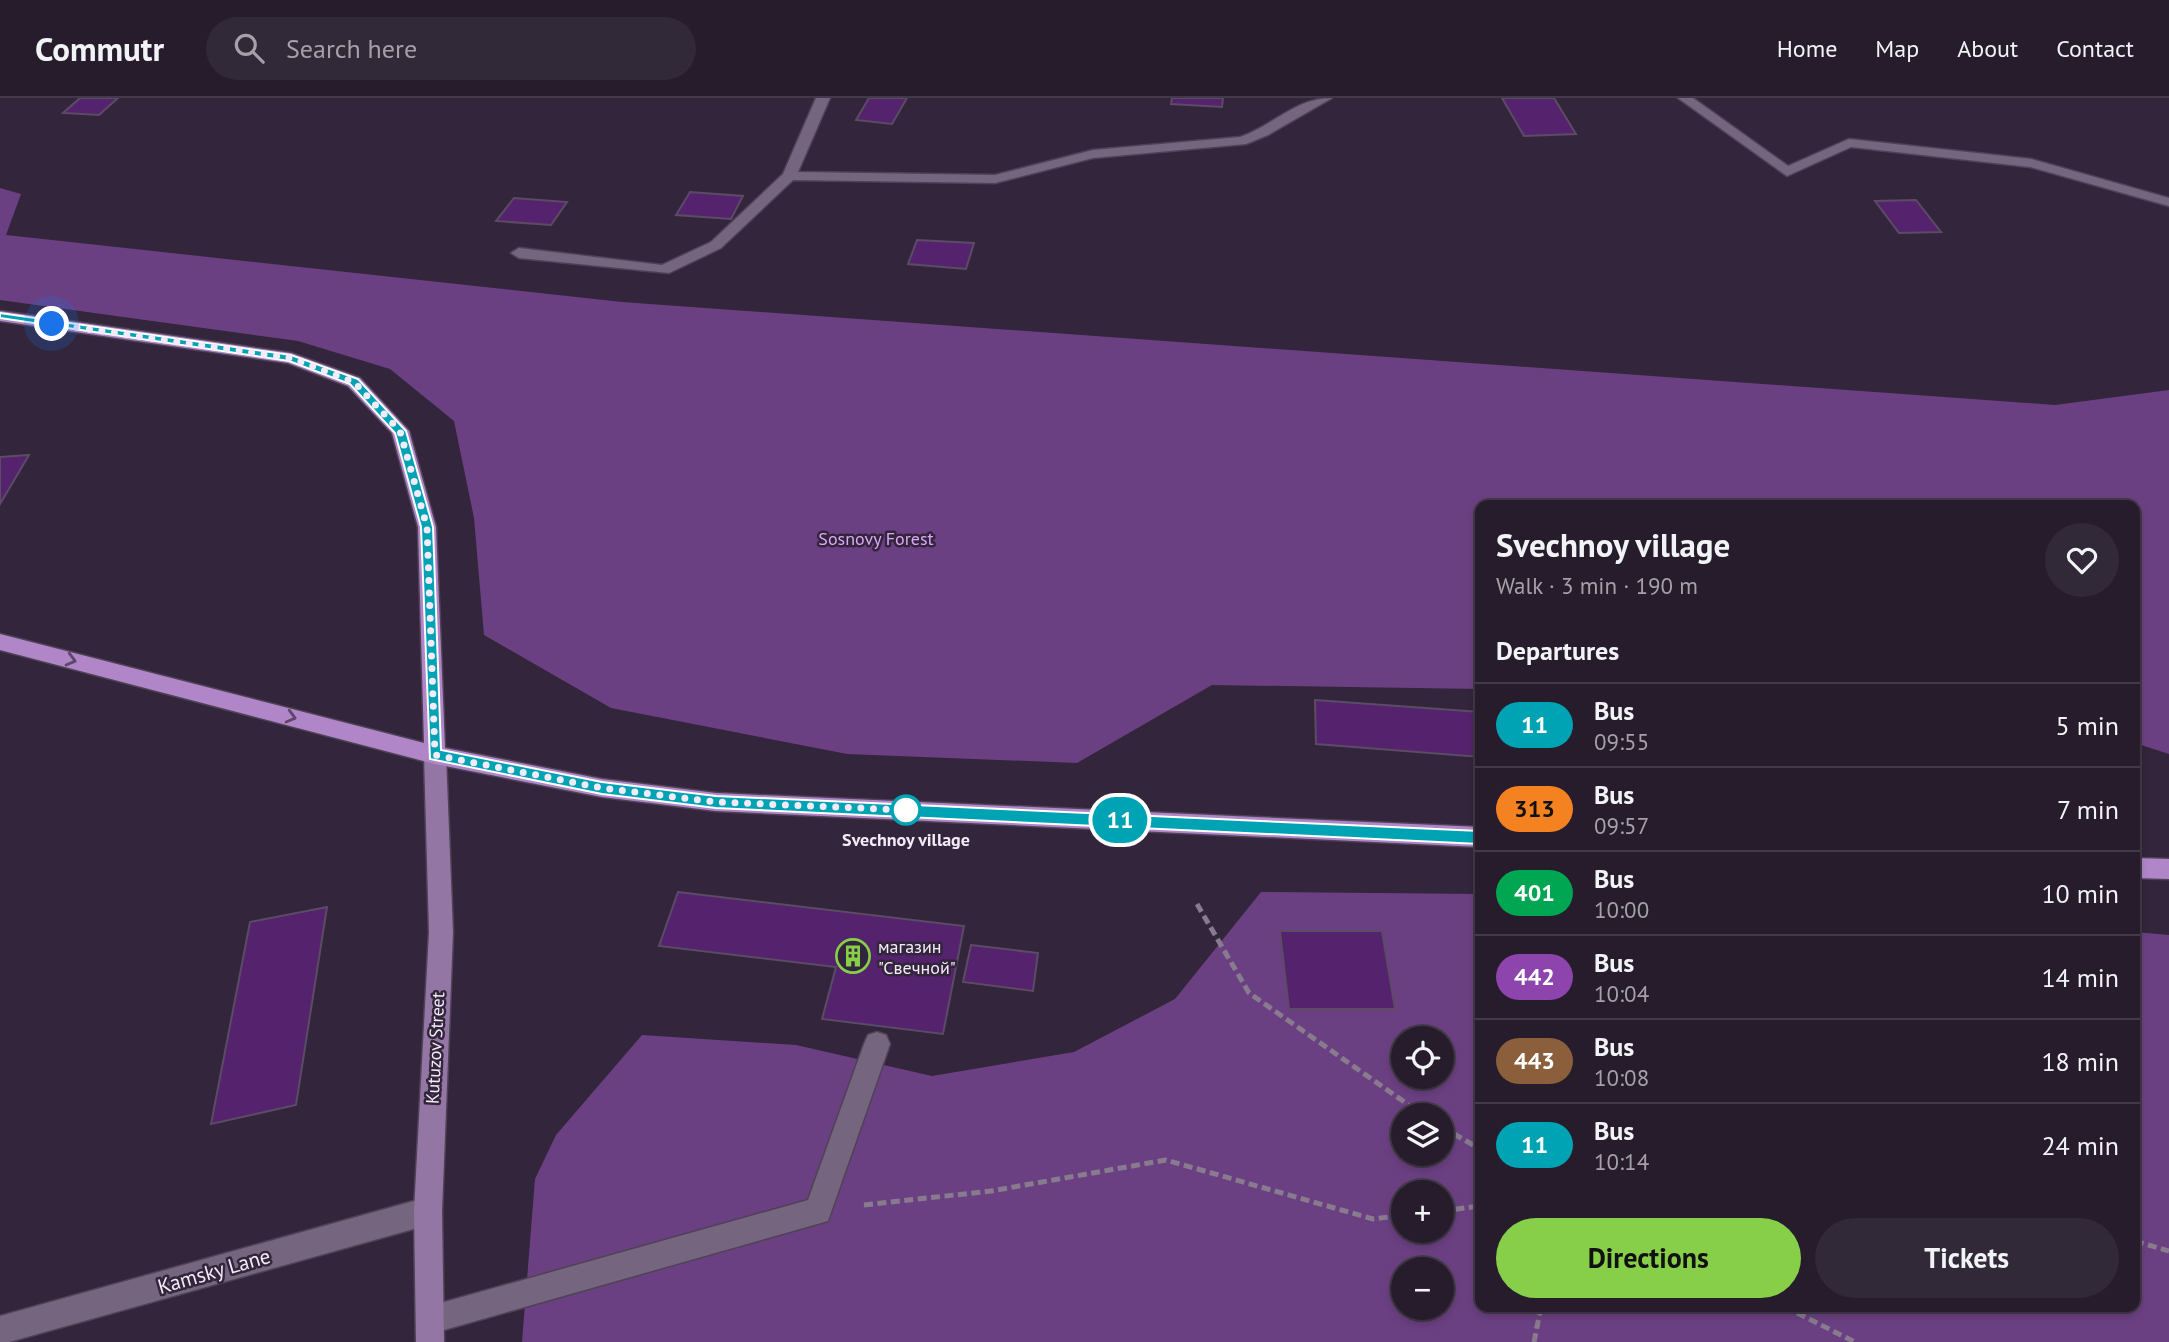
<!DOCTYPE html>
<meta charset="utf-8">
<style>
body{margin:0;font-family:"PT Sans",sans-serif;background:#322938;color:#f1f3f6;height:100vh;display:flex;flex-direction:column;font-size:26px;white-space:nowrap}
*{box-sizing:border-box;margin:0}
p{font-size:23px;color:#a4a1a9}
.icon{flex:none;width:38px;height:38px;fill:none;stroke:currentColor;stroke-width:2;stroke-linecap:round;stroke-linejoin:round}
.map{position:relative;flex:1;overflow:hidden}
.side{position:absolute;left:1475px;top:402px;width:665px;height:812px;display:flex;flex-direction:column;background:#261c2c;border-radius:14px;box-shadow:0 4px 10px #0003,0 0 0 2px #423a48}
.side>*{flex:none}
.badge{padding:0 14px;border-radius:23px;font-size:24px;line-height:46px}
.fabs{position:absolute;left:1391px;top:928px;display:grid;gap:14px}
.fabs a{display:grid;place-items:center;width:63px;height:63px;border-radius:50%;background:#261c2c;box-shadow:0 4px 10px #0003,0 0 0 2px #423a48;font-size:35px}
.you{position:absolute;width:35px;height:35px;margin:-18px;border:5px solid #fff;border-radius:50%;background:#1a73e8;box-shadow:0 0 0 10px #1a73e833}
.map>.badge{position:absolute;translate:-50% -50%;box-shadow:0 0 0 4px #fff}
h2{padding:0 21px;font-size:26px;line-height:63px}
.round{display:grid;place-items:center;flex:none;width:74px;height:74px;border-radius:37px;background:#322938}
.headline{display:flex;align-items:center;justify-content:space-between;height:119px;padding:0 21px}
h1{font-size:33px;font-weight:700;line-height:52px}
.action{display:flex;gap:14px;margin-top:auto;padding:14px 21px}
.action a{flex:1;height:80px;border-radius:42px;background:#88cf49;color:#111;font-size:28px;font-weight:700;line-height:80px;text-align:center}
.action a+a{background:#322938;color:#f1f3f6}
ul{padding:0;list-style:none}
li{display:flex;align-items:center;gap:21px;height:84px;padding:0 21px;border-top:2px solid #423a48}
li div{flex:1}
li b{display:block;font-size:26px}
li em{font-style:normal}
li .badge{min-width:77px;font-weight:700;text-align:center}
header{display:flex;align-items:center;gap:42px;box-sizing:border-box;height:98px;padding:0 35px;background:#261c2c;border-bottom:2px solid #423a48}
header strong{font-size:33px}
nav{display:flex;gap:38px;margin-inline-start:auto;font-size:24px}
.search{width:490px;height:63px;background:#322938;display:flex;align-items:center;gap:18px;box-sizing:border-box;padding:0 24px;border-radius:38px;color:#a4a1a9;font-size:26px}
.map>svg:first-child{display:block}
</style>
<header>
<strong>Commutr</strong>
<div class="search"><svg class="icon" aria-label="search" viewBox="0 0 24 24"><circle cx="10" cy="10" r="6"/><path d="M15 15l6 6"/></svg>Search here</div>
<nav><a>Home</a><a>Map</a><a>About</a><a>Contact</a></nav>
</header>
<div class="map">
<svg width="2169" height="1244" viewBox="0 0 2169 1244">
<rect width="100%" height="100%" fill="#33253b"/>
<!-- green -->
<g fill="#6b4082" fill-rule="evenodd">
<path d="M0,90L21,96L6,137L622,204L2055,307L2169,292V656L2135,645V408H1480V591L1212,587L1077,665L847,656L611,610L484,537L474,420L454,323L390,271L298,243L0,202Z"/>
<path d="M1261,794L1480,796V1209H2135V834L2169,837V1244H522L535,1081L556,1037L642,937L796,947L932,978L1074,954L1175,901ZM1404,940H1442V978H1404ZM1404,1017H1442V1055H1404ZM1404,1094H1442V1132H1404ZM1404,1171H1442V1209H1404Z"/>
</g>
<!-- building -->
<g fill="#55236d" stroke="#5b4b64" stroke-width="2">
<path d="M80,0H118L99,17L63,15Z"/>
<path d="M869,0H907L892,26L856,22Z"/>
<path d="M1172,0H1223L1222,9L1171,6Z"/>
<path d="M1502,0H1554L1576,36L1524,38Z"/>
<path d="M690,94L743,98L731,121L676,117Z"/>
<path d="M514,100L567,104L551,127L496,123Z"/>
<path d="M1916,102L1941,134L1899,135L1875,103Z"/>
<path d="M917,142L974,145L966,171L908,166Z"/>
<path d="M29,357L0,406V359Z"/>
<path d="M1315,602L1480,614V659L1316,646Z"/>
<path d="M678,794L964,828L943,936L822,921L836,869L659,848Z"/>
<path d="M327,809L296,1007L211,1026L250,824Z"/>
<path d="M1280,833H1382L1395,911H1289Z"/>
<path d="M971,847L1038,855L1033,893L963,884Z"/>
</g>
<g fill="none" stroke-linecap="round" stroke-linejoin="round">
<!-- lane casing -->
<g stroke="#4f4256" stroke-width="3">
<path id="lane" d="M877,934L886,937L890,946L828,1123L430,1236L420,1232L416,1222L420,1212L430,1208L808,1102L864,946L868,937Z"/>
</g>
<!-- street casing -->
<g stroke="#4f4256" stroke-width="3">
<g id="street">
<path d="M816,0H830L798,74L995,77L1093,52L1240,39C1273,28 1295,0 1332,0L1268,37L1246,46L1093,60L995,85L793,82L721,150L669,175L519,160L511,155L519,150L662,167L711,144L783,76Z"/>
<path d="M1678,0H1693L1788,68L1849,41L2031,61L2169,100V108L2030,69L1851,49L1787,78Z"/>
<path d="M428,1099L438,1103L442,1113L438,1123L428,1127L9,1244H0V1218Z"/>
</g>
</g>
<!-- secondary casing -->
<g stroke="#4f4256" stroke-width="3">
<path id="secondary" d="M435,648L443,651L446,657L453,834L442,1113L444,1244H416L414,1113L429,834L424,657L427,651Z"/>
</g>
<!-- primary casing -->
<g stroke="#4f4256" stroke-width="3">
<g id="primary">
<path d="M0,213L291,255L360,280L409,333L436,429L445,650L602,681L716,695L1480,729V749L716,713L602,699L435,666L0,552V536L424,645L418,429L392,335L348,288L288,265L0,223Z"/>
<path d="M2135,760L2169,761V781L2135,780Z"/>
</g>
</g>
<!-- path -->
<g stroke="#877b8d" stroke-width="5" stroke-dasharray="9 4.5" stroke-linecap="butt">
<path d="M1197,806L1249,895L1423,1017"/>
<path d="M1442,1029L1480,1051"/>
<path d="M864,1107L991,1093L1166,1062L1373,1121L1404,1117"/>
<path d="M1442,1113L1480,1108"/>
<path d="M2135,1143L2169,1153"/>
<path d="M1785,1209L1855,1244"/>
<path d="M1534,1244L1541,1209"/>
</g>
<!-- lane -->
<use href="#lane" fill="#75657f" fill-rule="evenodd"/>
<!-- street -->
<use href="#street" fill="#75657f" fill-rule="evenodd"/>
<!-- secondary -->
<use href="#secondary" fill="#9376a4" fill-rule="evenodd"/>
<!-- primary -->
<use href="#primary" fill="#b086c8" fill-rule="evenodd"/>
</g>
<!-- one-way arrows -->
<defs><path id="oneway-chevron" d="M-2-3.5L2.5 0L-2 3.5" fill="none" stroke-width="1.6" stroke-linecap="round" stroke-linejoin="round" transform="scale(1.75)"/></defs>
<g stroke="#5f476c">
<use href="#oneway-chevron" transform="translate(71 562) rotate(15)"/>
<use href="#oneway-chevron" transform="translate(291 619) rotate(15)"/>
</g>
<!-- line -->
<path fill="#00a3b4" stroke="#fff" stroke-width="2" d="M0,215L291,257L358,281L406,333L433,429L441,652L602,684L716,698L1480,733L1488,739L1480,746L716,710L602,696L430,661L421,429L395,335L350,286L289,263L0,220Z"/>
<g fill="none" stroke-linecap="round" stroke-linejoin="round">
<!-- walk -->
<path stroke="#f4ebf9" stroke-width="7" stroke-dasharray="0 12.6" d="M52,226L291,260L354,284L400,333L427,429L435,657L602,690L716,704L906,712"/>
</g>
<!-- icons -->
<defs>
<g id="building-ring" transform="scale(1.75)"><circle r="9.5" fill="#33253b" stroke="#88cf49" stroke-width="1.5"/><path d="M-4-6H4V6H1V3H-1V6H-4ZM-2.5-4.3h1.7v1.8h-1.7ZM.8-4.3h1.7v1.8H.8ZM-2.5-1h1.7V.8h-1.7ZM.8-1h1.7V.8H.8Z" fill="#88cf49"/></g>
</defs>
<g fill-rule="evenodd">
<use href="#building-ring" x="853" y="858"/>
</g>
<!-- markers -->
<circle fill="#fff" stroke="#00a3b4" stroke-width="3.5" cx="906" cy="712" r="14"/>
<g text-anchor="middle" dominant-baseline="central" stroke-width="5" stroke-linejoin="round" paint-order="stroke">
<!-- park labels -->
<g font-size="18" fill="#dda8fb" stroke="#33253b">
<text x="876" y="440">Sosnovy Forest</text>
</g>
<!-- stop labels -->
<g font-size="18" font-weight="bold" fill="#f4ebf9" stroke="#33253b">
<text x="906" y="741">Svechnoy village</text>
</g>
<!-- poi labels -->
<g font-size="18" fill="#f4ebf9" stroke="#33253b" text-anchor="start">
<text x="878" y="848">магазин<tspan x="878" dy="21">"Свечной"</tspan></text>
</g>
<!-- street labels -->
<g font-size="18" fill="#f4ebf9" stroke="#33253b">
<text transform="translate(435 950) rotate(-87)">Kutuzov Street</text>
</g>
<!-- near-street labels -->
<g font-size="21" fill="#f4ebf9" stroke="#33253b">
<text transform="translate(214 1173) rotate(-16)">Kamsky Lane</text>
</g>
</g>
</svg>
<div class="fabs">
<a><svg class="icon" aria-label="locate" viewBox="0 0 24 24"><circle cx="12" cy="12" r="6"/><path d="M12 2v4M12 18v4M2 12h4M18 12h4"/></svg></a>
<a><svg class="icon" aria-label="layers" viewBox="0 0 24 24"><path d="M12 4l9 5-9 5-9-5zM3 14l9 5 9-5"/></svg></a>
<a>+</a>
<a>−</a>
</div>
<div class="you" style="left:52px;top:226px"></div>
<b class="badge" style="left:1120px;top:722px;background:#00a3b4;color:#fff">11</b>
<section class="side">
<div class="headline"><div><h1>Svechnoy village</h1><p>Walk · 3 min · 190 m</p></div><a class="round"><svg class="icon" aria-label="heart" viewBox="0 0 24 24"><path d="M12 20l-8-8c-3-5 5-10 8-4 3-6 11-1 8 4z"/></svg></a></div>
<h2>Departures</h2>
<ul>
<li><span class="badge" style="background:#00a3b4;color:#fff">11</span><div><b>Bus</b><p>09:55</p></div><em>5 min</em></li>
<li><span class="badge" style="background:#f58220;color:#111">313</span><div><b>Bus</b><p>09:57</p></div><em>7 min</em></li>
<li><span class="badge" style="background:#00a651;color:#fff">401</span><div><b>Bus</b><p>10:00</p></div><em>10 min</em></li>
<li><span class="badge" style="background:#8e44ad;color:#fff">442</span><div><b>Bus</b><p>10:04</p></div><em>14 min</em></li>
<li><span class="badge" style="background:#8b5e3c;color:#fff">443</span><div><b>Bus</b><p>10:08</p></div><em>18 min</em></li>
<li><span class="badge" style="background:#00a3b4;color:#fff">11</span><div><b>Bus</b><p>10:14</p></div><em>24 min</em></li>
</ul>
<div class="action"><a>Directions</a><a>Tickets</a></div>
</section>
</div>
